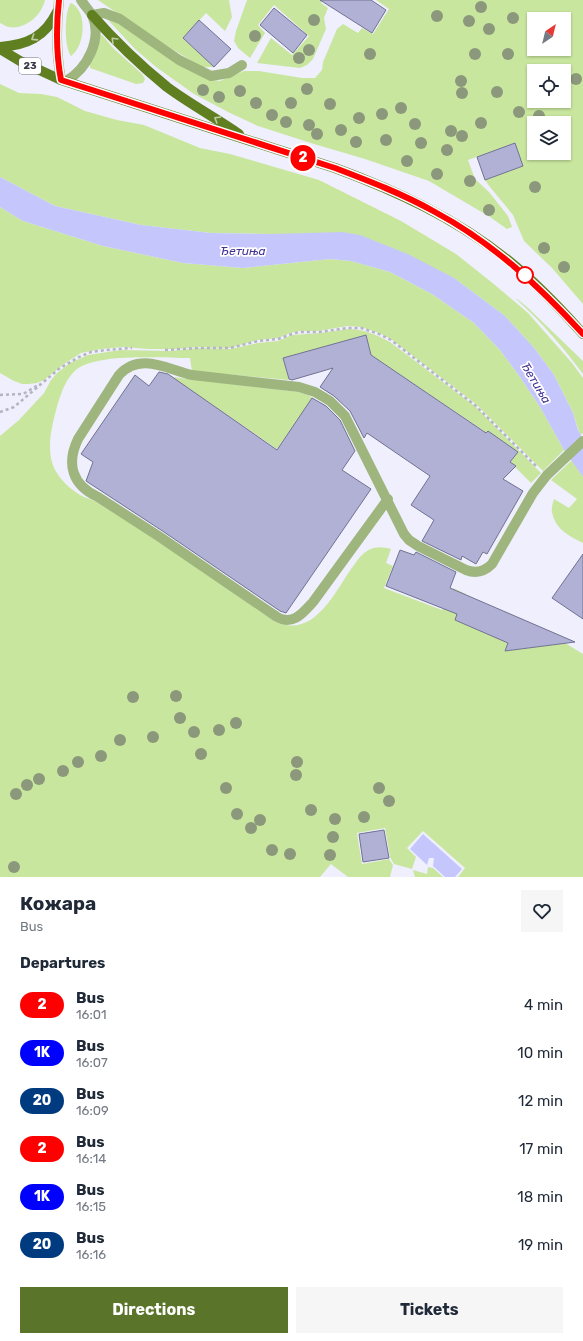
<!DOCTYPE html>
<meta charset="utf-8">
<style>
body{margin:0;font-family:Rubik,sans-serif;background:#f6f6f7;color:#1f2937;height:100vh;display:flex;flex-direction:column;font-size:15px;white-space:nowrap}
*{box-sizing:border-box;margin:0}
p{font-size:13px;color:#747a83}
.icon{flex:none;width:22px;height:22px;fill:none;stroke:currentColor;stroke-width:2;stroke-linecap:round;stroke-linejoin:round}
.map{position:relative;height:877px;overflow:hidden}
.details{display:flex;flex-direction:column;background:#fff;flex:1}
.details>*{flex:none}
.badge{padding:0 8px;border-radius:13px;font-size:14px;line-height:26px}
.needle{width:26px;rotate:35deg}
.fabs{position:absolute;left:527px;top:12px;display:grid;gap:8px}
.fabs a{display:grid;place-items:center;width:44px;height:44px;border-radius:0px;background:#fff;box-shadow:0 1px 3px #0004;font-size:20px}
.map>.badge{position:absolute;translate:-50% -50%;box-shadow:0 0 0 2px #fff}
h2{padding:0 20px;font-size:15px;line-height:36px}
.round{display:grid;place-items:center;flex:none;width:42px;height:42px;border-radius:0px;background:#f6f6f7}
.headline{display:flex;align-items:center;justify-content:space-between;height:68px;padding:0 20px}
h1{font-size:19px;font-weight:700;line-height:30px}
.button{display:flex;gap:8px;margin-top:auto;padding:8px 20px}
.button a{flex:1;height:46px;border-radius:0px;background:#5a7529;color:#fff;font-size:16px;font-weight:700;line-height:46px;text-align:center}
.button a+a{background:#f6f6f7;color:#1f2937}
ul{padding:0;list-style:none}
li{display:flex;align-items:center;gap:12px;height:48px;padding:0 20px}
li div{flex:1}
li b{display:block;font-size:15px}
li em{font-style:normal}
li .badge{min-width:44px;font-weight:700;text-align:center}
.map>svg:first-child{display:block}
</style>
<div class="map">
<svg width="583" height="877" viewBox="0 0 583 877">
<rect width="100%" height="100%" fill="#efeffe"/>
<!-- green -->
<g fill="#c9e69f" fill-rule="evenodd">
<path d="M0,0H45C42,15 25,30 9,27C6,27 3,24 0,23Z"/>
<path d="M98,0H229L232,17L225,31L206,13L183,38L214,67H202L152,37Z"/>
<path d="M247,0H323L321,3L328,8L324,18L326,29L313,59L307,65L300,68L257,63L271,38L292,55L309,36L274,5L258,25L265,33L250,58L238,48L234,41L236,31Z"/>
<path d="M376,0H583V304L552,268L524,241L513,215L490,187L485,180L523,166L515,143L468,160L475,179L489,192L508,216L512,227L507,229L490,217L429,181L365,159L314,144L258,126L230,113L194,94L156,67L135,49L108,20L118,23L206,79L220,81L244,71H259L302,78H315L322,70L323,62L337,29L343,24L358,33L362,28L373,34L389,9ZM534,19H564V49H534ZM534,71H564V101H534ZM534,123H564V153H534Z"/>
<path d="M71,3C88,11 85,46 71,56C64,48 64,11 71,3Z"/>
<path d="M102,35L113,48L142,74L145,79L143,83L136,84L90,68V65L97,49L100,36Z"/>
<path d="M0,84L19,93L41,94L57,97L85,111L117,120L144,125L200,148L230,154L319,180L401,221L456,254L495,285L528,313L572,363L583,378V433L580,435L573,413L554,375L535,349L505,316L454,278L271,234L211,233L141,225L55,206L0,177Z"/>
<path d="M0,207L23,221L103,246L183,263L243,268L330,259L351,261L390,272L432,294L474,323L500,350L520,377L540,407L564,450L543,471L477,405L391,339L379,333L361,327L348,326L318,331H298L291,333L278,338L258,340L229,348L198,347L177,349H149L123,347L101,349L81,353L64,364L44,380L37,383L29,384H22L14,381L0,373Z"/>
<path d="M516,299H517L526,306L583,361V374C563,347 541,321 516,299Z"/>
<path d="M348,329C364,329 377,335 390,342L476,407L541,473L531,483L515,467L516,466L510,462L518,452L488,431L474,450L484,431L371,355L366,335L283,358L289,380L192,371L190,358C161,358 99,353 77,369C66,378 62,391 58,403C52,425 44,453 57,473C63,483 74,492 84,497C89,499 94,500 98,503C118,515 137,527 157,540C197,565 235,594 274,621C312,640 333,596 351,569C356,563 360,555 367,551C375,546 383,547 391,549L386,563L393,566L384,588L442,610L453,588L466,594L455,620L508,643L506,651L565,643L583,654V877H458L465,868L423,831L407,848L416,857L412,869L394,864L390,857L385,828L357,833L362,864L389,859L393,865L390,877H348L331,864L320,877H0V436L19,420L44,393L51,380L57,373L70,363L88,355L120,350L170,351L200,348L230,349L258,343L278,341L292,335L320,333Z"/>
<path d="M172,377L298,392L308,395L313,398L277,449Z"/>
<path d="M572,460L583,477V543C569,536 555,529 552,512C551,508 553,503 554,499L569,508L577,499L551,480Z"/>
<path d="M428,867L433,868L443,877H415L413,870L427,874Z"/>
</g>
<!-- water -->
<g fill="#c5c7fc">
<path d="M0,177L55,206L141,225L211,233L271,234L342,232L360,235L410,255L454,278L505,316L535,349L554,375L573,413L578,430L583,439V477L564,450L540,407L520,377L500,350L474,323L432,294L390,272L351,261L330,259L243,268L183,263L103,246L23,221L0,207Z"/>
<path d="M423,834L462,869L455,877H445L433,866L434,858H429L427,865L410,849Z"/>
</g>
<!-- building -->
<g fill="#b0b1d4" stroke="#717292">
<path d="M320,0H371L386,10L372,33Z"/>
<path d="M274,8L307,35L293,53L260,25Z"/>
<path d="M199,20L231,49L214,67L183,38Z"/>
<path d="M515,143L523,166L485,180L477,157Z"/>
<path d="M366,335L371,355L486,433L488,431L518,452L510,462L516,466L503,479L523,491L487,554L483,552L476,564L462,556L461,560L422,541L434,520L411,505L430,476L367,433L364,438L350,411L334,396L320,387L333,368L292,380L289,379L283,358Z"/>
<path d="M159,372L168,374L277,450L312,398L326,406L340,420L355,451L342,470L371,489L286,613L280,611L164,532L86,481L93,462L81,454L135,375L149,386Z"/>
<path d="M400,550L414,555L416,552L456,572L450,588L575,642L505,651L508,643L455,620L457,614L386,586Z"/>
<path d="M583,554V619L552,598Z"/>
<path d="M384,830L389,858L363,862L359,834Z"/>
</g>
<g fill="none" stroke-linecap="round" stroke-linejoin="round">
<!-- path -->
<g stroke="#b4b4c3" stroke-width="2.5" stroke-dasharray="3 3" stroke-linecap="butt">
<path d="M165,350L199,348H230L258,341L278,339L292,334L299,332H319L348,328H361L379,334L391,340L476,406L536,466"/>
<path d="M0,395L23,394L40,384"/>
<path d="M0,412L14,407L20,402L60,368L79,357L91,352L106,350L132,348"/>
</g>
<!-- minor -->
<g stroke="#9eb67d" stroke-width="10">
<path d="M59,0C56,27 56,53 61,80"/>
<path d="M92,15L104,13L120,19L179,60L211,76L229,73L242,65"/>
<path d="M66,81C87,69 103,39 92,15C89,10 84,5 81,0"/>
<path d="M388,499L313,602C303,613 293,626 277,617L160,537L98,497C72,485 66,464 78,439L119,375C140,352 167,369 192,375L299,387L315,392L330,401L345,416L404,534L409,540L418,546L466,570C476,574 484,572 492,564L533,493L547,475L583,441"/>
</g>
<!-- major -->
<g stroke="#5f7f21" stroke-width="10">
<path d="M92,15C115,41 140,65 167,87C190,104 216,118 239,134"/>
<path d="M0,47C27,45 45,37 57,12"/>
<path d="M0,49L20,61L61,80L335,168C397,191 457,219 509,261C536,283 560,308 583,334"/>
</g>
</g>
<!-- trees -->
<g fill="#8b987b">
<circle cx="481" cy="7" r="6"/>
<circle cx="437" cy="16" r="6"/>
<circle cx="513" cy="18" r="6"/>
<circle cx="314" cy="20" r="6"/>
<circle cx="469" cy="21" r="6"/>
<circle cx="489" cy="29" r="6"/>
<circle cx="255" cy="36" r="6"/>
<circle cx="309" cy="50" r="6"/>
<circle cx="370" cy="54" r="6"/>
<circle cx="475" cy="54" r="6"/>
<circle cx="508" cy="54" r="6"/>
<circle cx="299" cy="58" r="6"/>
<circle cx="576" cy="79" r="6"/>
<circle cx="461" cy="81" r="6"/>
<circle cx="307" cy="89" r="6"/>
<circle cx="203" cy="90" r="6"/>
<circle cx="240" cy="91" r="6"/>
<circle cx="497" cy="92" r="6"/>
<circle cx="462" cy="93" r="6"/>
<circle cx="219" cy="97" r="6"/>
<circle cx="256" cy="103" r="6"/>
<circle cx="291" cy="103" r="6"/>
<circle cx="330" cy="104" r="6"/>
<circle cx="401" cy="108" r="6"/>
<circle cx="519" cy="112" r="6"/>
<circle cx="382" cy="114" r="6"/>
<circle cx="272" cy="115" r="6"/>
<circle cx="539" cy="116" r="6"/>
<circle cx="359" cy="118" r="6"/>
<circle cx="286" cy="122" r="6"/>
<circle cx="481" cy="123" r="6"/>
<circle cx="415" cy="124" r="6"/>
<circle cx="309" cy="125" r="6"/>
<circle cx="341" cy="130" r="6"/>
<circle cx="451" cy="131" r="6"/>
<circle cx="317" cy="134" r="6"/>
<circle cx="462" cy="136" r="6"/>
<circle cx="386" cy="140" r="6"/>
<circle cx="356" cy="142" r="6"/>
<circle cx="421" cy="143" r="6"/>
<circle cx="447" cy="150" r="6"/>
<circle cx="407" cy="161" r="6"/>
<circle cx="437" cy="174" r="6"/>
<circle cx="470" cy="181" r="6"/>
<circle cx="535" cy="187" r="6"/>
<circle cx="489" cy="210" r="6"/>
<circle cx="544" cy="248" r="6"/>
<circle cx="564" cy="267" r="6"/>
<circle cx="176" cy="696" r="6"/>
<circle cx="133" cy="697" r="6"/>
<circle cx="180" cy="718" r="6"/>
<circle cx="236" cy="723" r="6"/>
<circle cx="219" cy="730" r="6"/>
<circle cx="194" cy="732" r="6"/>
<circle cx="153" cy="737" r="6"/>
<circle cx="120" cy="740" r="6"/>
<circle cx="201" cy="754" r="6"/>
<circle cx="101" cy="756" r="6"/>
<circle cx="78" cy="762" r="6"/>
<circle cx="297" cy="762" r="6"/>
<circle cx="63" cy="771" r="6"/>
<circle cx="296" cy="775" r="6"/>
<circle cx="39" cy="779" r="6"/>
<circle cx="27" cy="785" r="6"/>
<circle cx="226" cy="788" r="6"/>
<circle cx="379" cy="788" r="6"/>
<circle cx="16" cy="794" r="6"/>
<circle cx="389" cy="801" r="6"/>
<circle cx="311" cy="810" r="6"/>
<circle cx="237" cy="814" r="6"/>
<circle cx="364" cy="817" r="6"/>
<circle cx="335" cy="819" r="6"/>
<circle cx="260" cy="820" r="6"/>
<circle cx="251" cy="828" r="6"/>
<circle cx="333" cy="837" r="6"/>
<circle cx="272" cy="850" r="6"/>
<circle cx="290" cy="854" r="6"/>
<circle cx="330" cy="855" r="6"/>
<circle cx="14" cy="867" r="6"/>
</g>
<!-- one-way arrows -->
<defs><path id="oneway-chevron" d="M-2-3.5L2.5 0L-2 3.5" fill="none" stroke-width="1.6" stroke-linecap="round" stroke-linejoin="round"/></defs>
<g stroke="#bfcca6">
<use href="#oneway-chevron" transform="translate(34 38) rotate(147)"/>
<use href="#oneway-chevron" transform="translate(114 40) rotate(-135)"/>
<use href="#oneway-chevron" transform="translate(217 119) rotate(-148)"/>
</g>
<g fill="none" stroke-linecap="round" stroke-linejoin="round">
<!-- line casing -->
<g stroke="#fff" stroke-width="9">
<path id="line" d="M59,0C56,27 56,53 61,80L335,168C369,181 403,194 435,212C493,243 539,286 583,334"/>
</g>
<!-- line -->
<use href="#line" stroke="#f00" stroke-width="6"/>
</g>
<!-- markers -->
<circle fill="#fff" stroke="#f00" stroke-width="2" cx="525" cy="275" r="8"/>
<g text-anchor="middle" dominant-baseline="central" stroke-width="3.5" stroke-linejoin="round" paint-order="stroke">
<!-- shield labels -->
<rect fill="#fff" stroke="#74747e" stroke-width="1" x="19" y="58" width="22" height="16" rx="3"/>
<g font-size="10" font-weight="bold" fill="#383846">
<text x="30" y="66">23</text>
</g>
<!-- water labels -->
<g font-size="12" font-style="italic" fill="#423496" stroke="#fff">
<text x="243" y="251">Ђетиња</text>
<text transform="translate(536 383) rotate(59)">Ђетиња</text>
</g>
</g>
</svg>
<div class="fabs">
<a><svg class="needle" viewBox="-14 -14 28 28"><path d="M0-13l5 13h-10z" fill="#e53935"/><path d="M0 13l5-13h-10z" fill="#747a83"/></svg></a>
<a><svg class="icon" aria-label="locate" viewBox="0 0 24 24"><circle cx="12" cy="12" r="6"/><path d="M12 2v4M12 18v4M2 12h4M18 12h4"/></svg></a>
<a><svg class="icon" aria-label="layers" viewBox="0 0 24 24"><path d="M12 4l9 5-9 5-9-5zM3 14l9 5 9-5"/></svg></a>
</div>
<b class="badge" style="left:303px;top:158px;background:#f00;color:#fff">2</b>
</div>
<section class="details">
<div class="headline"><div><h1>Кожара</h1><p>Bus</p></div><a class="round"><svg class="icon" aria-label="heart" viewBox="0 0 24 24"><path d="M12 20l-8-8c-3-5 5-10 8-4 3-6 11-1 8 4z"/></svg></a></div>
<h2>Departures</h2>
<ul>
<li><span class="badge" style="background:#f00;color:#fff">2</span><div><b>Bus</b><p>16:01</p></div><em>4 min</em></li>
<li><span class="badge" style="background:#00f;color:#fff">1K</span><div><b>Bus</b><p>16:07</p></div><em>10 min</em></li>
<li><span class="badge" style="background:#003b80;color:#fff">20</span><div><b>Bus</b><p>16:09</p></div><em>12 min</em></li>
<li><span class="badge" style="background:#f00;color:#fff">2</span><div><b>Bus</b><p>16:14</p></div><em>17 min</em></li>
<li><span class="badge" style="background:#00f;color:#fff">1K</span><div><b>Bus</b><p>16:15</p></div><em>18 min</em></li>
<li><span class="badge" style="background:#003b80;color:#fff">20</span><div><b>Bus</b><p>16:16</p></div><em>19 min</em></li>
</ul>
<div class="button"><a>Directions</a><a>Tickets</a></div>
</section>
